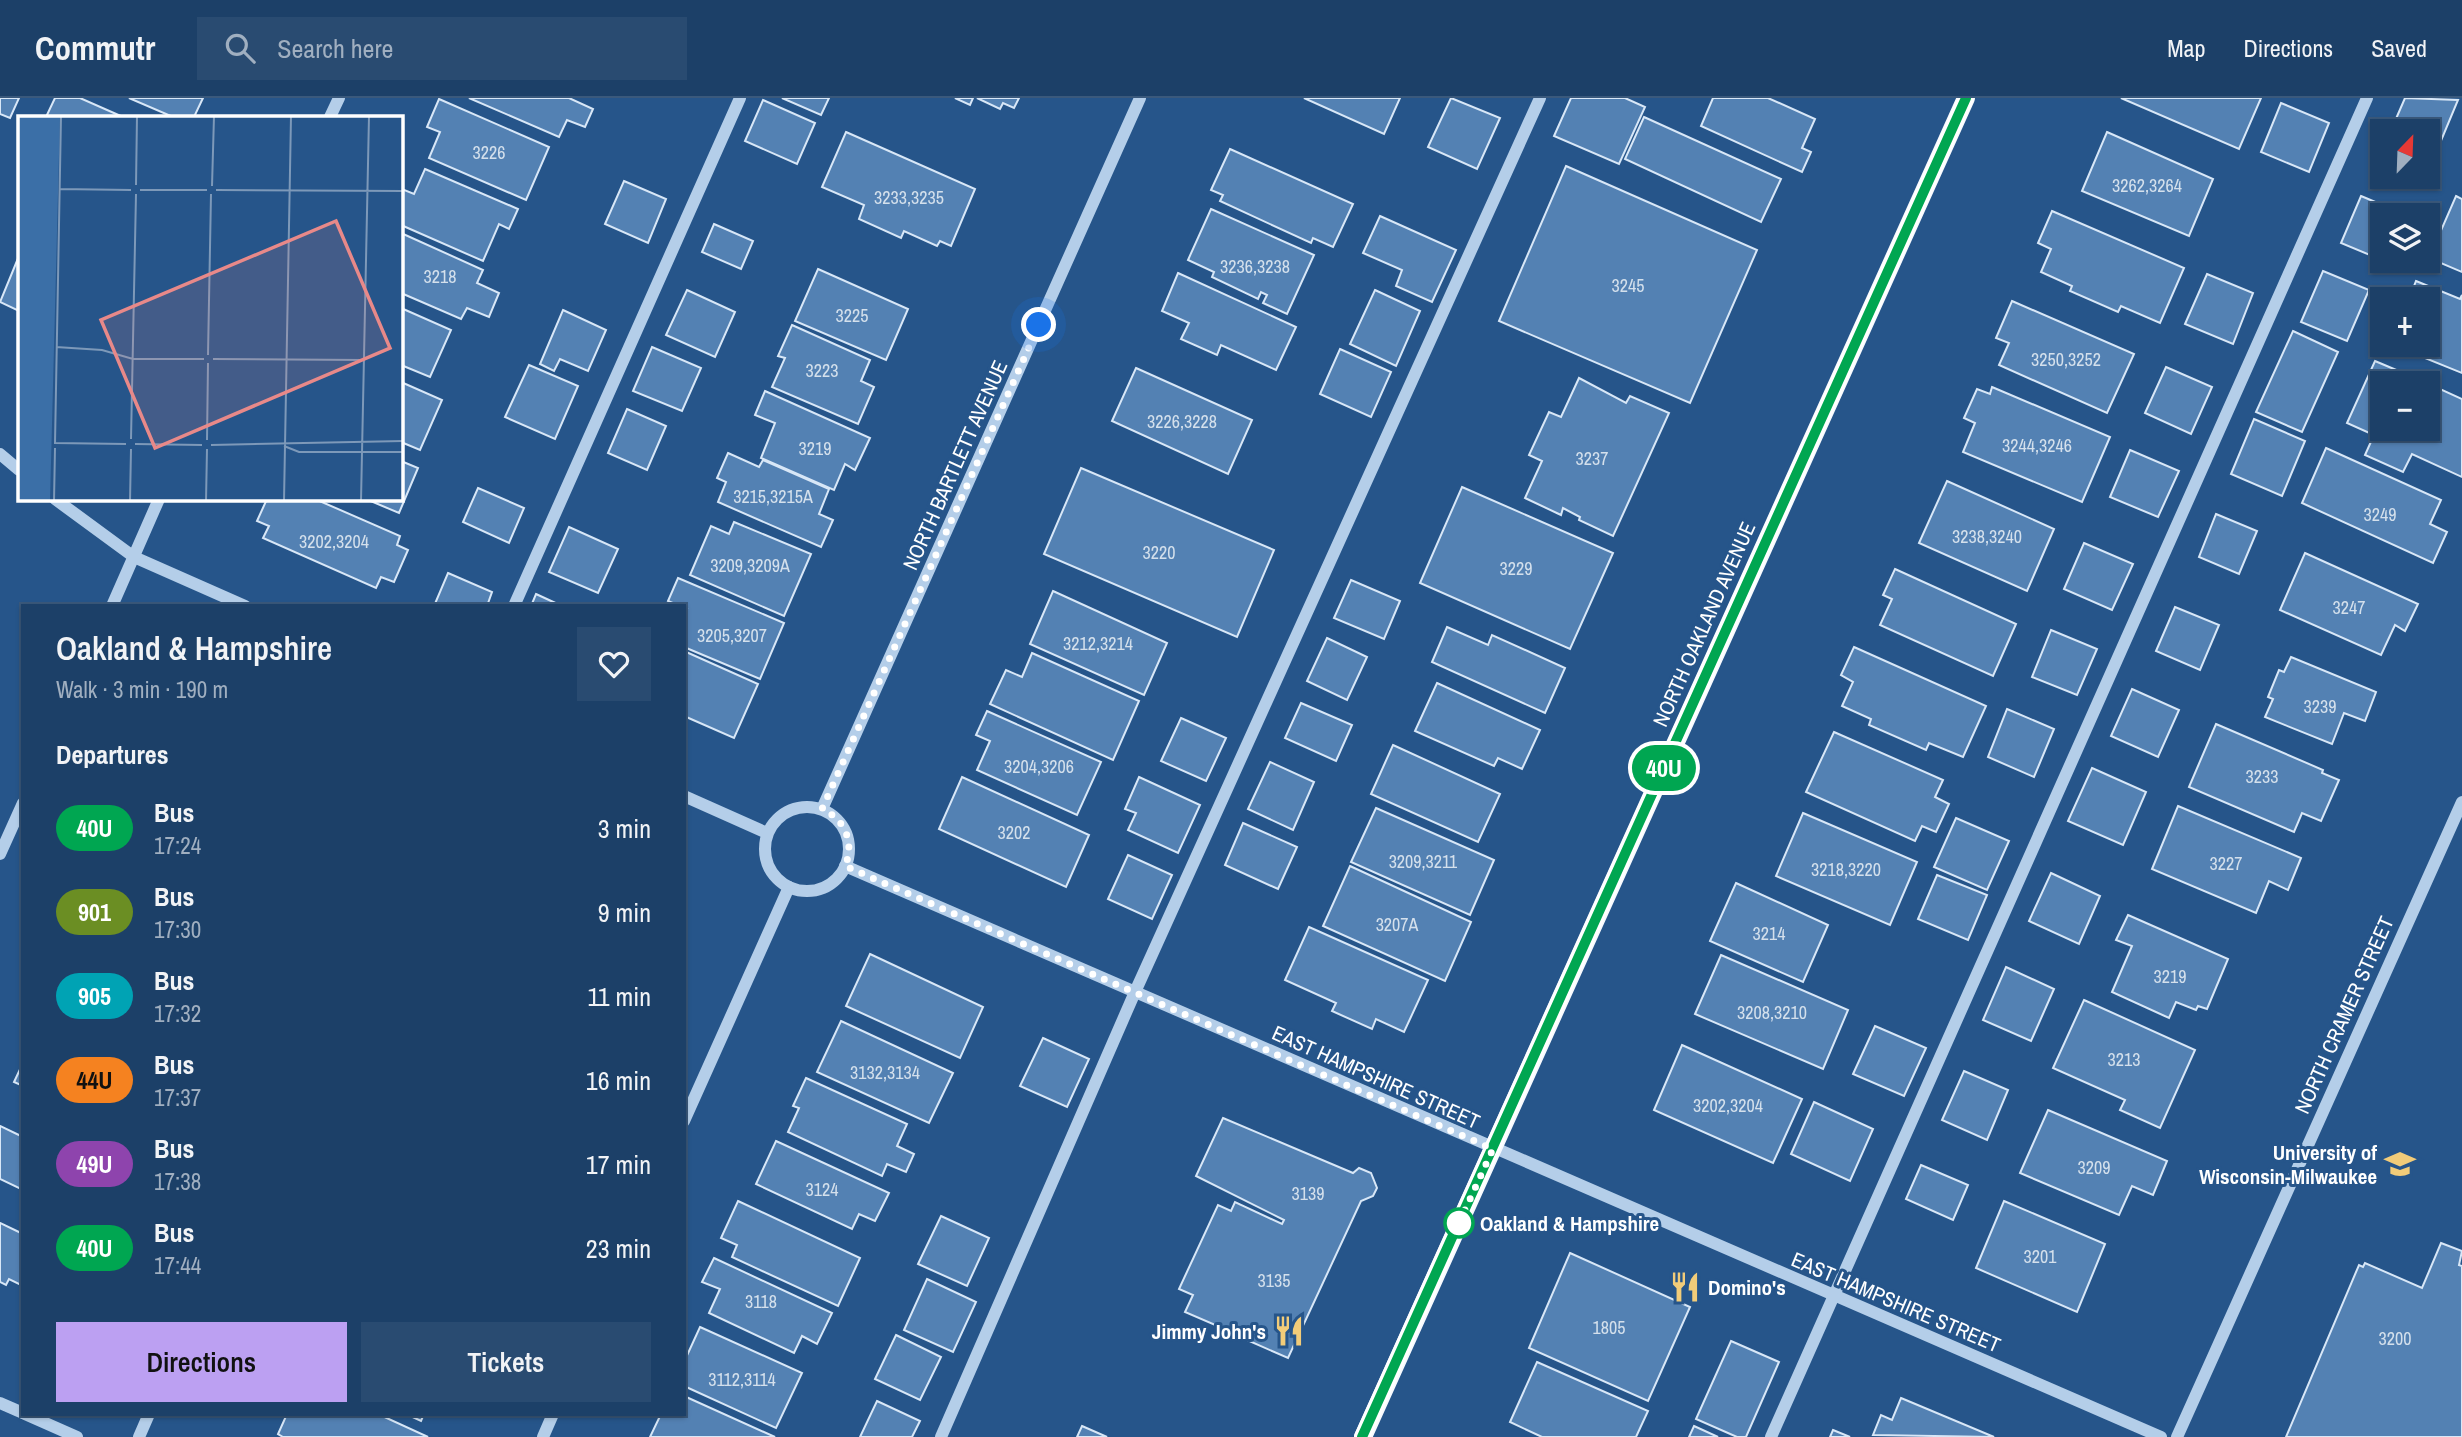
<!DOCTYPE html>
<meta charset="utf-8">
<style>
body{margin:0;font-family:"Archivo Narrow",sans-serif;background:#294b71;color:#f1f3f6;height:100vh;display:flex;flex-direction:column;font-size:26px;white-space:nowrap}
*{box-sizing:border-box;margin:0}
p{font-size:23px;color:#a0afc0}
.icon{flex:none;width:38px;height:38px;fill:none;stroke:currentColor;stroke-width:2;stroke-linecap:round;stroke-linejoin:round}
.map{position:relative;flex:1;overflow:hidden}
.sheet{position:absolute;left:21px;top:506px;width:665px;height:812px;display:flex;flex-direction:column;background:#1c4068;border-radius:0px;box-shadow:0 2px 5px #0004,0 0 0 2px #3a597c}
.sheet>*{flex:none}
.badge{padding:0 14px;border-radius:23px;font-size:24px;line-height:46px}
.needle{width:46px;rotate:23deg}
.tools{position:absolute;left:2370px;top:21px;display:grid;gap:14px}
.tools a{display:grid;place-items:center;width:70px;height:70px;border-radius:0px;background:#1c4068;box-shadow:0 2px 5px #0004,0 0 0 2px #3a597c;font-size:35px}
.you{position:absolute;width:35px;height:35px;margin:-18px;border:5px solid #fff;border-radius:50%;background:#1a73e8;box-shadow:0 0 0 10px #1a73e833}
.map>.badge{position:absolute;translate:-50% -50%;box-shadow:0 0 0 4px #fff}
h2{padding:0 35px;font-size:26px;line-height:63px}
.round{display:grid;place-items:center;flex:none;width:74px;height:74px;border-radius:0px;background:#294b71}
.headline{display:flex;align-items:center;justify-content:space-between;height:119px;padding:0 35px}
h1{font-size:33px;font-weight:600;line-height:52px}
.action{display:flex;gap:14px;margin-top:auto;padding:14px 35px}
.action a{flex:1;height:80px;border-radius:0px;background:#bca0f2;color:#111;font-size:28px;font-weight:600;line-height:80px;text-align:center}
.action a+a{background:#294b71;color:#f1f3f6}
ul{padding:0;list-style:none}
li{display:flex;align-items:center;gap:21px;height:84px;padding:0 35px}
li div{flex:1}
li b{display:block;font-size:26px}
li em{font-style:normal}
li .badge{min-width:77px;font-weight:700;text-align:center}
header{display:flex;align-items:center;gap:42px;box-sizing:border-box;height:98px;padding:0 35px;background:#1c4068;border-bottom:2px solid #3a597c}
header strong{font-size:33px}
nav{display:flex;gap:38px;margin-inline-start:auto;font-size:24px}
.search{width:490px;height:63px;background:#294b71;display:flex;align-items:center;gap:18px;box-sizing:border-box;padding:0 24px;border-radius:0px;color:#a0afc0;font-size:26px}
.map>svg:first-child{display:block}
</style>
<header>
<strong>Commutr</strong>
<div class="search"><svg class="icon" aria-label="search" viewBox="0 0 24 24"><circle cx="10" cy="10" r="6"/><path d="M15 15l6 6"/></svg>Search here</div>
<nav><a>Map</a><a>Directions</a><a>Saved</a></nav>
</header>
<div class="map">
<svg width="2462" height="1339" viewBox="0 0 2462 1339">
<rect width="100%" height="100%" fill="#26558a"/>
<!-- building -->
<g fill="#5381b3" stroke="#d8e7f7" stroke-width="2">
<path d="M0,0H19L10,20L0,16Z"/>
<path d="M55,0H80L123,19H46Z"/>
<path d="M129,0H203L194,19H173Z"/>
<path d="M469,0H569L593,11L585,29L567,22L559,39Z"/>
<path d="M782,0H829L821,17Z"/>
<path d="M955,0H973L970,7Z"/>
<path d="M977,0H1019L1014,10L1003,5L1000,11Z"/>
<path d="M1304,0H1400L1384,36Z"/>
<path d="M1451,0L1500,20L1477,71L1428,49Z"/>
<path d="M1571,0H1625L1645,9L1619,66L1554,38Z"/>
<path d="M1713,0H1768L1815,21L1802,50L1811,54L1802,74L1701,28Z"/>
<path d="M2121,0H2261L2239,51Z"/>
<path d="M2405,0L2458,2L2438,50L2427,45V33H2400L2392,30Z"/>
<path d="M439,1L549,49L526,102L429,60L440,34L427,29Z"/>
<path d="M763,2L815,25L797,66L745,43Z"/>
<path d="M2281,5L2329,25L2309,74L2261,54Z"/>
<path d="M1644,19L1781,81L1761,124L1625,61Z"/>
<path d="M846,34L975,91L951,148L940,143L937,148L904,133L901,140L859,121L864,107L822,89Z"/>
<path d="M2107,34L2213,81L2189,138L2082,93Z"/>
<path d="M1230,51L1353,106L1333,149L1313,140L1311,145L1220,103L1223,97L1211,92Z"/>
<path d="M1566,68L1757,152L1690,305L1499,223Z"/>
<path d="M425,71L518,111L509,131L499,126L483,163L401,127V95L402,91L414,96Z"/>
<path d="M624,83L666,101L648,145L605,126Z"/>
<path d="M2361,98L2404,116L2382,117V162L2341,145Z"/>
<path d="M2456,98L2462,101V174L2429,160Z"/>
<path d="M1211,111L1314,157L1287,216L1263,205L1267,197L1261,194L1258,201L1212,179L1214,174L1188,162Z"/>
<path d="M2052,113L2184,170L2160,225L2121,208L2118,214L2070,193L2072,188L2041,174L2051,151L2038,145Z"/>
<path d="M1380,118L1456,152L1432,204L1396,188L1402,172L1363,155Z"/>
<path d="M714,126L753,143L741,171L702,154Z"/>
<path d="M401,135L483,172L477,185L499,195L489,219L467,210L461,221L401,195Z"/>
<path d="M19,158V213L0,204Z"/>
<path d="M818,171L908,211L886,262L795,223Z"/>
<path d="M2323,173L2369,192L2347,243L2301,224Z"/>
<path d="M1178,175L1296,229L1276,272L1221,247L1217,257L1181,241L1189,225L1162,213Z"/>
<path d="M2207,176L2253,195L2233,246L2185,226Z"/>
<path d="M2416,183L2460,201L2462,197V275L2393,247H2427V201H2409Z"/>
<path d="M687,192L735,214L715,259L666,237Z"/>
<path d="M1375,192L1420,213L1396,268L1350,246Z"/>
<path d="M2012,203L2134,256L2107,315L1999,267L2009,245L1996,240Z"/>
<path d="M401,210L451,232L430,279L401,267Z"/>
<path d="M563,212L606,232L588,273L560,261L554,273L540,266Z"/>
<path d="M792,227L870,262L861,283L874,289L858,326L772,289L785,260L778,258Z"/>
<path d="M2293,233L2338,254L2302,334L2256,314Z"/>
<path d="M652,249L701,270L682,313L633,293Z"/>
<path d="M1340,251L1391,274L1371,319L1320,296Z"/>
<path d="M2375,263L2427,285H2382V331H2427V285L2462,301V379L2412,356L2403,374L2365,357L2374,337L2347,325Z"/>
<path d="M529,267L578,288L555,341L505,319Z"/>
<path d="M2166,269L2212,289L2191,336L2145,315Z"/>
<path d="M1136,270L1252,322L1228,376L1112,323Z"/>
<path d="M1579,280L1626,305L1630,298L1669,315L1613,438L1579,422L1580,419L1563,410L1561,417L1525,400L1542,363L1529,357L1549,314L1561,319Z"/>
<path d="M401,284L442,302L420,352L401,344Z"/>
<path d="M1992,289L2110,339L2082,404L1963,354L1975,325L1964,320L1977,291L1990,296Z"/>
<path d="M765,293L870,340L855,372L845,366L834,392L761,360L775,325L755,317Z"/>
<path d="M627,311L666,328L647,372L608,355Z"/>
<path d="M2254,321L2305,343L2282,398L2231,376Z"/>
<path d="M2326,350L2441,402L2430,426L2447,434L2433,465L2302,405Z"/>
<path d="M2130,352L2179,373L2158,419L2110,399Z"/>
<path d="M728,355L759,369L763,362L829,391L819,416L833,422L821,449L718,404L726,384L717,380Z"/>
<path d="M401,363L418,370L399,415L366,401H401Z"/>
<path d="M1081,370L1274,452L1237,539L1044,456Z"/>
<path d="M1947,383L2054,431L2027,493L1919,445Z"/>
<path d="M1462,389L1613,455L1570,551L1420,485Z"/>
<path d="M478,390L524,410L509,445L463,424Z"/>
<path d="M267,401H315L400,438L397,447L408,452L394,484L381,479L376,490L263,440L269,428L257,423Z"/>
<path d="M2216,416L2257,433L2239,476L2199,459Z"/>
<path d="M734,424L811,456L784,518L690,477L711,428L729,436Z"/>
<path d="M569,429L618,451L598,495L549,474Z"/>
<path d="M2084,445L2133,466L2112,512L2064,491Z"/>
<path d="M2305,455L2418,506L2405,533L2395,527L2381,557L2280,512Z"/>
<path d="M1895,471L2016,526L1993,578L1880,527L1892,501L1883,497Z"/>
<path d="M448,475L492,494L487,508H434Z"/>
<path d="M678,480L784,525L760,581L684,549V518L687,511L668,503Z"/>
<path d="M1351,482L1400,503L1384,541L1334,520Z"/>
<path d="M1053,493L1167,545L1144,597L1030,546Z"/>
<path d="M536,496L562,508H531Z"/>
<path d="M2175,509L2219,527L2200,572L2156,553Z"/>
<path d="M1447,529L1488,547L1492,537L1565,570L1545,615L1432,564Z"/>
<path d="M2051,532L2097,551L2077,597L2032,579Z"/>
<path d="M1327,540L1367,559L1347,602L1307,583Z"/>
<path d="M1854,549L1986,608L1963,659L1929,645L1926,652L1869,627L1871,621L1842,608L1853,584L1841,577Z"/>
<path d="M684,553L758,586L734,640L684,618Z"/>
<path d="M1032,555L1139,603L1113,662L990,606L1006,572L1022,579Z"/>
<path d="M2291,559L2376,594L2365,623L2344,615L2332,646L2265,619L2273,601L2268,599L2279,572L2284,574Z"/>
<path d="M1437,585L1540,632L1522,671L1498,660L1494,668L1415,633Z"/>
<path d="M2132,591L2179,612L2158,659L2111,638Z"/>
<path d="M1301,605L1352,627L1336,663L1285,640Z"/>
<path d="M2007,611L2054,631L2034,679L1988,659Z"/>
<path d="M987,613L1101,664L1077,717L977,672L990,643L976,637Z"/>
<path d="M1181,620L1226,640L1206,683L1161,663Z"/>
<path d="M2216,626L2323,672L2322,675L2339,682L2321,723L2302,715L2294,734L2189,689Z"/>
<path d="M1834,634L1943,682L1935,699L1949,706L1936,734L1922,728L1915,743L1806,694Z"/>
<path d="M1393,647L1500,696L1478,744L1371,696Z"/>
<path d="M1270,664L1314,684L1293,732L1248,711Z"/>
<path d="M2092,670L2146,694L2123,747L2068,723Z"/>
<path d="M962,679L1089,737L1066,789L939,731Z"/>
<path d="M1139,679L1200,707L1178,755L1128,732L1136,715L1125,711Z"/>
<path d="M2178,708L2301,760L2288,792L2269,783L2256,815L2152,771Z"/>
<path d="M1376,710L1494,762L1470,817L1351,764Z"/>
<path d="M1803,715L1917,764L1890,827L1776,778Z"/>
<path d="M1956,720L2009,743L1987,792L1934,769Z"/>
<path d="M1243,725L1297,749L1278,791L1225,767Z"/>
<path d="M1128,757L1172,777L1152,821L1108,801Z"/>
<path d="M1350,768L1471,824L1445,883L1323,828Z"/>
<path d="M2051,775L2100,798L2079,846L2029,823Z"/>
<path d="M1937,777L1987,797L1968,842L1918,821Z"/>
<path d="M1736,785L1828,827L1803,884L1710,843Z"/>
<path d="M2128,817L2228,861L2207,911L2198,908L2196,912L2176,904L2169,920L2112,894L2132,848L2116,842Z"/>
<path d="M1309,829L1428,882L1404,934L1376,921L1372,931L1332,913L1336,905L1285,882Z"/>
<path d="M870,856L983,909L960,960L846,908Z"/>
<path d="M1721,857L1848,912L1823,971L1695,916Z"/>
<path d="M2006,869L2054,891L2031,943L1983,922Z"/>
<path d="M2084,902L2195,952L2160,1030L2120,1012L2125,1002L2053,970Z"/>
<path d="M841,923L953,975L929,1025L817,974Z"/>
<path d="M1875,928L1926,950L1904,998L1853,976Z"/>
<path d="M1043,940L1089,961L1067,1009L1020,988Z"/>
<path d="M1682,947L1802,1001L1773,1065L1654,1012Z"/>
<path d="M23,965V988L14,984Z"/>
<path d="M1964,973L2008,992L1987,1042L1942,1022Z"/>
<path d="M806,980L907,1026L897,1048L914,1056L906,1074L887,1066L882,1078L788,1034L799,1010L793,1008Z"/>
<path d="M1814,1004L1873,1031L1850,1083L1791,1056Z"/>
<path d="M2048,1012L2167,1063L2153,1097L2132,1088L2119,1117L2020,1075Z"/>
<path d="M1223,1020L1353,1075L1359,1070L1371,1075L1377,1090L1373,1098L1361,1103L1288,1260L1247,1242L1251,1234L1232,1225L1229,1233L1185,1214L1193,1197L1179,1191L1218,1107L1231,1113L1235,1104L1282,1126L1284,1122L1196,1078Z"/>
<path d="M0,1028L23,1039V1092L0,1081Z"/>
<path d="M776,1043L889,1095L875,1123L859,1116L852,1131L756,1086Z"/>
<path d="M1921,1067L1968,1087L1953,1122L1906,1101Z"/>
<path d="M738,1103L860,1160L838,1208L732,1159L737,1147L721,1140Z"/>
<path d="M2004,1103L2105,1146L2077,1214L1976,1170Z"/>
<path d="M941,1118L989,1140L967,1188L918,1166Z"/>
<path d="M0,1125L23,1136V1188L9,1181L6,1187L0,1184Z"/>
<path d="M2441,1145L2462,1153L2459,1167L2462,1168V1339H2286L2359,1167L2363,1169L2365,1165L2422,1190Z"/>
<path d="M1570,1155L1690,1209L1648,1303L1529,1250Z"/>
<path d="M714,1160L832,1215L817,1246L802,1238L794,1255L709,1215L720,1191L702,1184Z"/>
<path d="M927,1181L976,1204L953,1254L904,1232Z"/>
<path d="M700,1229L802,1275L776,1330L684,1288V1264Z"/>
<path d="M896,1237L941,1259L920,1302L875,1281Z"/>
<path d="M1731,1243L1779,1264L1746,1339H1737L1696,1321Z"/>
<path d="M1537,1264L1648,1313L1636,1339H1542L1510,1324Z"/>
<path d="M684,1298L775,1339H650L661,1316H684Z"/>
<path d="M1901,1300L1994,1339L1873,1337L1881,1317L1892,1322Z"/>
<path d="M877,1303L920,1323L912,1339H860Z"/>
<path d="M287,1316H378L428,1339H283L278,1336Z"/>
<path d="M406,1316H424L421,1323Z"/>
<path d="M1082,1328L1107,1339H1077Z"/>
<path d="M1694,1328L1718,1339H1689Z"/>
<path d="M1833,1332L1850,1339H1830Z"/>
</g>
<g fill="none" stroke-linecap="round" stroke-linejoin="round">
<!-- minor -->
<g stroke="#b4cee9" stroke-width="12">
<path d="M330,19L339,0"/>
<path d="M0,356L19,372"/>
<path d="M55,401L134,459L245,508"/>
<path d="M112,508L159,401"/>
<path d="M514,508L740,0"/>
<path d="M684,698L767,735"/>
<circle cx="807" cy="751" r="42"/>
<path d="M822,711L1140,0"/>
<path d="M0,756L23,705"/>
<path d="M845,768L2161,1339"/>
<path d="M684,1023L789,789"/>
<path d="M0,1305L23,1315"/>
<path d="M25,1316L77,1339"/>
<path d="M139,1339L149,1316"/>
<path d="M543,1339L553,1316"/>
<path d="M941,1339L1135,894L1540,0"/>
<path d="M1771,1339L2367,0"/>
<path d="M2177,1339L2462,704"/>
</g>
<!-- major -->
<path stroke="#f7fafe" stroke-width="18" d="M1363,1339L1966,0"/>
</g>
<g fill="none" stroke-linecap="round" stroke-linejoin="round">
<!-- line casing -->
<g stroke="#fff" stroke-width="16">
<path id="line" d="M1362,1339L1966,0"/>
</g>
<!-- line -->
<use href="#line" stroke="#00a651" stroke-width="10"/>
<!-- walk -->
<path stroke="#fff" stroke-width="7" stroke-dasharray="0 12.6" d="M1039,227L822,711C845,721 855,745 845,768L1493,1051L1459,1125"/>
</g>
<!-- icons -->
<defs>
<g id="university-bare" transform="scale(2.415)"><path d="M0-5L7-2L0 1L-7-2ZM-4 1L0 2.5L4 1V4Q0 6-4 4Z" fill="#f2cc79" stroke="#26558a" stroke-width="2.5" paint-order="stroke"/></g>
<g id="restaurant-bare" transform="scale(2.415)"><path d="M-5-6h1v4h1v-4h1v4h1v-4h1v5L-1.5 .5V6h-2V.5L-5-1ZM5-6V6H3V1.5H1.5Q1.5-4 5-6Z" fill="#f2cc79" stroke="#26558a" stroke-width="2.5" paint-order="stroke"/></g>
</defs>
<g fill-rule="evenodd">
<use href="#university-bare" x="2400" y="1066"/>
<use href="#restaurant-bare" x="1685" y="1189"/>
<use href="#restaurant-bare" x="1289" y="1233"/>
</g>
<!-- markers -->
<circle fill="#fff" stroke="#00a651" stroke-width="3.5" cx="1459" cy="1125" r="14"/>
<g text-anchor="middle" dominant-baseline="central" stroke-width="6" stroke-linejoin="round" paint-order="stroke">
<!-- number labels -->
<g font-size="18" fill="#d4e0ec">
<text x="489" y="54">3226</text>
<text x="2147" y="87">3262,3264</text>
<text x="909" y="99">3233,3235</text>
<text x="1255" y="168">3236,3238</text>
<text x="440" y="178">3218</text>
<text x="1628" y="187">3245</text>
<text x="852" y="217">3225</text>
<text x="2066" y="261">3250,3252</text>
<text x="822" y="272">3223</text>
<text x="1182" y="323">3226,3228</text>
<text x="2037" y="347">3244,3246</text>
<text x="815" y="350">3219</text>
<text x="1592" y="360">3237</text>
<text x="773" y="398">3215,3215A</text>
<text x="2380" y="416">3249</text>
<text x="1987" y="438">3238,3240</text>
<text x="334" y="443">3202,3204</text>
<text x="1159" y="454">3220</text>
<text x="750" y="467">3209,3209A</text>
<text x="1516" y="470">3229</text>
<text x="2349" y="509">3247</text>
<text x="732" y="537">3205,3207</text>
<text x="1098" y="545">3212,3214</text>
<text x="2320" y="608">3239</text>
<text x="1039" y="668">3204,3206</text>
<text x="2262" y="678">3233</text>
<text x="1014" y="734">3202</text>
<text x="1423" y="763">3209,3211</text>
<text x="2226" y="765">3227</text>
<text x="1846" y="771">3218,3220</text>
<text x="1397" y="826">3207A</text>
<text x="1769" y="835">3214</text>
<text x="2170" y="878">3219</text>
<text x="1772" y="914">3208,3210</text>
<text x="2124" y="961">3213</text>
<text x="885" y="974">3132,3134</text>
<text x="1728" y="1007">3202,3204</text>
<text x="2094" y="1069">3209</text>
<text x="822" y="1091">3124</text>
<text x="1308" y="1095">3139</text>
<text x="2040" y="1158">3201</text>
<text x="1274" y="1182">3135</text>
<text x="761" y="1203">3118</text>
<text x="1609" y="1229">1805</text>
<text x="2395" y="1240">3200</text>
<text x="742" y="1281">3112,3114</text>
</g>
<!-- street labels -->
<g font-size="21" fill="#fff" stroke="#26558a">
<text transform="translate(955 367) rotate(-66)">NORTH BARTLETT AVENUE</text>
<text transform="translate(1704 526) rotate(-66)">NORTH OAKLAND AVENUE</text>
<text transform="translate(2344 917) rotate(-66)">NORTH CRAMER STREET</text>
<text transform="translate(1376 979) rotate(24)">EAST HAMPSHIRE STREET</text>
<text transform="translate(1896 1204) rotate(23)">EAST HAMPSHIRE STREET</text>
</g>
<!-- poi labels -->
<g font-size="21" font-weight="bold" fill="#fff" stroke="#26558a" text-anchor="end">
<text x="2377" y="1054">University of<tspan x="2377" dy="24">Wisconsin-Milwaukee</tspan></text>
<text x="1708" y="1189" text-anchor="start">Domino's</text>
<text x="1266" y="1233">Jimmy John's</text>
</g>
<!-- stop labels -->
<g font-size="21" font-weight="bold" fill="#fff" stroke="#26558a" text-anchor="start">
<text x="1480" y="1125">Oakland &amp; Hampshire</text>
</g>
</g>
<!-- overview -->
<g transform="translate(18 18)">
<rect width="385" height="385" fill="#26558a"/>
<path d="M0,0H42L32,385H0Z" fill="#3b6fa7"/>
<path fill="none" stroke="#7d99b9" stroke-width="2" d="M43,0L37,327L108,328M118,69L119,0M194,70L196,0M41,73L113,74M122,74H189M198,74L385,75M38,231L84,234L115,243H186M190,239L193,78M195,243L345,244M113,323L118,78M189,324L190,247M117,328L184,329M193,329L385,325M266,330L281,336H385M36,385L37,332M112,385L113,333M188,385L189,333M266,385L273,0M343,385L351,0"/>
<path fill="#e88989" fill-opacity="0.15" stroke="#e88989" stroke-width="3.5" d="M318,105L372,232L137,332L83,204Z"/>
<rect width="385" height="385" fill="none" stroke="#fff" stroke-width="3.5"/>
</g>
</svg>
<div class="tools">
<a><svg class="needle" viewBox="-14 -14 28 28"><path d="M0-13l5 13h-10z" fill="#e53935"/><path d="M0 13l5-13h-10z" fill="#a0afc0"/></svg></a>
<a><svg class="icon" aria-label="layers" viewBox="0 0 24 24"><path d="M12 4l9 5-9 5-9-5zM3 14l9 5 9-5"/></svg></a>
<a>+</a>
<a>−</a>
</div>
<div class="you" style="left:1039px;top:227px"></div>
<b class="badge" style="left:1664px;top:670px;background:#00a651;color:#fff">40U</b>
<section class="sheet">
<div class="headline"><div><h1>Oakland &amp; Hampshire</h1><p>Walk · 3 min · 190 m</p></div><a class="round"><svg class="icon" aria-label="heart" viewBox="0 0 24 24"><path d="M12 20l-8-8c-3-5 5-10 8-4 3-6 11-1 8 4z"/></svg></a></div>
<h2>Departures</h2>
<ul>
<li><span class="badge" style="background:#00a651;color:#fff">40U</span><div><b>Bus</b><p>17:24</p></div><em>3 min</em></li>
<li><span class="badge" style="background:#6b8e23;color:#fff">901</span><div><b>Bus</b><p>17:30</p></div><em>9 min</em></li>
<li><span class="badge" style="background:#00a3b4;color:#fff">905</span><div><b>Bus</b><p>17:32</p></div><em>11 min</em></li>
<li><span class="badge" style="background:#f58220;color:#111">44U</span><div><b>Bus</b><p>17:37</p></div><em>16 min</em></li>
<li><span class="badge" style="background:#8e44ad;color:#fff">49U</span><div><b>Bus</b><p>17:38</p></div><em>17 min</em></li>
<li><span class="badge" style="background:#00a651;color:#fff">40U</span><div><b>Bus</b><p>17:44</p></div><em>23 min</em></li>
</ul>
<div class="action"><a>Directions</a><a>Tickets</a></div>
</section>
</div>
